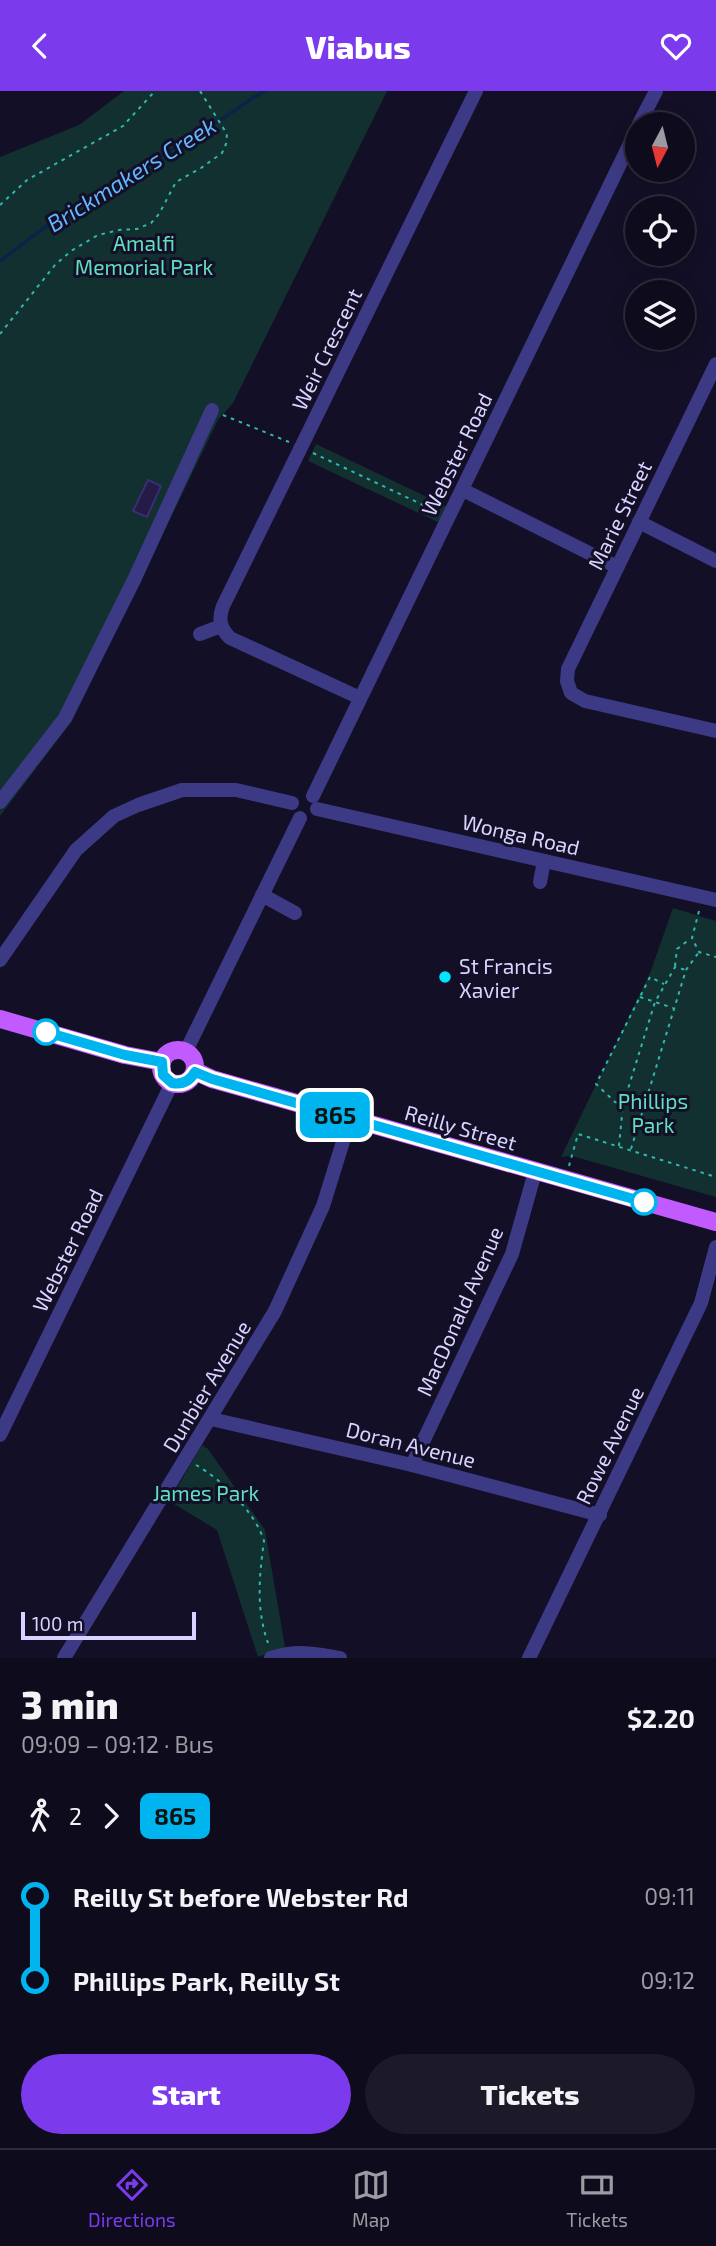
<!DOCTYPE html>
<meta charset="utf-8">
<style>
body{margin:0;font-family:"Exo 2",sans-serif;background:#1c1929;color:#f1f3f6;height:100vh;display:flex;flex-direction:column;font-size:26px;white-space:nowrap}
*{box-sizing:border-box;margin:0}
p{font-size:23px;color:#9b9ba3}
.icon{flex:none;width:38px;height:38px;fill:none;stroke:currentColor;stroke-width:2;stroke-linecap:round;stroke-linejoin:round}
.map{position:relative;height:1567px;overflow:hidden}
.sheet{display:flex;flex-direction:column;background:#0e0b1c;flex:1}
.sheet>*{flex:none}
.badge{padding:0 14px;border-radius:10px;font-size:24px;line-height:46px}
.needle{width:46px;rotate:187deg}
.tools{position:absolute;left:625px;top:21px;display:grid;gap:14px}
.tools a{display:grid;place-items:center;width:70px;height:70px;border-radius:50%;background:#0e0b1c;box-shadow:0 4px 18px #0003,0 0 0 2px #2e2b3b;font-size:35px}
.scale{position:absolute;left:21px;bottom:18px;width:175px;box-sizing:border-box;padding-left:7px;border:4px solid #d9d4ff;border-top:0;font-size:19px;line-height:24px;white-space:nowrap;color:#d9d4ff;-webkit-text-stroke:5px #130f26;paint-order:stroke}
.map>.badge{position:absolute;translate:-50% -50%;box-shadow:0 0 0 4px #fff}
.legs{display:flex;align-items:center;gap:10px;height:77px;padding:0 21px;font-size:23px}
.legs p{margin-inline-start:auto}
.overview{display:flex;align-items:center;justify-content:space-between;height:119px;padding:0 21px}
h1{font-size:38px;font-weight:800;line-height:52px}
.button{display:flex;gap:14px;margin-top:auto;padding:14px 21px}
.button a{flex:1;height:80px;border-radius:42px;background:#7c3aed;color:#fff;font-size:28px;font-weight:800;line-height:80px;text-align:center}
.button a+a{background:#1c1929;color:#f1f3f6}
ul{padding:0 21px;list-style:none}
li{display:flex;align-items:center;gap:24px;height:84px;font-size:26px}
li i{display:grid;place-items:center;width:10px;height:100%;margin:0 9px;background:currentColor}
li i::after{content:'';width:18px;height:18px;margin:-9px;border:5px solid;border-radius:50%;background:#0e0b1c}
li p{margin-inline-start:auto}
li:first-child i{background:linear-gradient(#0000 50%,currentColor 0)}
li:last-child i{background:linear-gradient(currentColor 50%,#0000 0)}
header{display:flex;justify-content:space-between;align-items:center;height:91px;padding:0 21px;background:#7c3aed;color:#fff;font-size:32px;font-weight:800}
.tabs{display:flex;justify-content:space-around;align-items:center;height:98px;border-top:2px solid #2e2b3b;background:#0e0b1c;font-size:19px;color:#9b9ba3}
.tabs a{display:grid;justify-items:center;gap:4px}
.tabs .current{color:#7c3aed}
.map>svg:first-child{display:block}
</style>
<header><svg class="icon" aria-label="back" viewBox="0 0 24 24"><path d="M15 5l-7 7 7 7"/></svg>Viabus<svg class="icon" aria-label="heart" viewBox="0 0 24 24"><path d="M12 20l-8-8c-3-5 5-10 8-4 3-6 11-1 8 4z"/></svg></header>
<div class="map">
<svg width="716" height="1567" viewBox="0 0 716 1567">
<rect width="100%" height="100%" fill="#130f26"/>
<!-- green -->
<g fill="#12302f">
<path d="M124,0H387L233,312L218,329L72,630L0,725V66L79,34Z"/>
<path d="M316,353L450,417L442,433L308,370Z"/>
<path d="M673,817L716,830V1106L572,1065L561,1066L650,882Z"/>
<path d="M202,1354L208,1358L265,1439L285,1556L258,1566L217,1439L169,1410Z"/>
</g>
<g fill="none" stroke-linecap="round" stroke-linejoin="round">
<!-- stream -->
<path stroke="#0c2248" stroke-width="3.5" d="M0,170L69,118L209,36C228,25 245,11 265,0"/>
</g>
<!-- building -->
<path fill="#241b47" stroke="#3b2d73" stroke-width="2" d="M148,389L161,395L147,426L133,420Z"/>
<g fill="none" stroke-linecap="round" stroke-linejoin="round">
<!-- path -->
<g stroke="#2fb8b0" stroke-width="2" stroke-dasharray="3.5 5" stroke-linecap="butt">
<path d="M0,114L27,89L123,35L155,0"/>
<path d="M0,243L55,174L71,160L98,144L119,139L137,138L151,132L159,123L176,91L201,77L222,62L226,53L227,43L200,0"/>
<path d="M223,324L289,351"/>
<path d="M313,362L438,421"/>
<path d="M699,820L692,847L699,861L716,866"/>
<path d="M675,875L677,858L690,848"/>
<path d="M640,906L673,917"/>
<path d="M641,1020L615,1011L596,993L650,886L664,893"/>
<path d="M619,1055L623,1014L655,911L675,876L686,879"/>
<path d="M631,1058L686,879L699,861"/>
<path d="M569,1075L578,1043L716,1086"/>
<path d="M196,1374C221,1388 256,1422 264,1450C259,1486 256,1518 268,1552"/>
</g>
<!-- minor -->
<g stroke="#3d3a85" stroke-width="14">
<path d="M639,33L656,0"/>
<path d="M716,273L568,578L567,590L571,602L585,610L716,640"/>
<path d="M463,399L617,476"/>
<path d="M639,431L716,470"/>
<path d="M200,543L221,535"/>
<path d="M360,607L230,547C220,537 218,528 223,515L476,0"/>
<path d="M313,705L637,38"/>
<path d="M0,711L65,627L134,489L212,319"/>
<path d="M317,718L716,809"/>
<path d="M540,791L544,770"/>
<path d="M262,804L295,822"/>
<path d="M0,869L76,759L114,725L138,714L182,699H236L292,712"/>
<path d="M186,960L300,727"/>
<path d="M211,1328L412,1374L600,1424"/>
<path d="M0,1344L172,992"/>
<path d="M412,1374L512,1163L535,1081"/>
<path d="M64,1567L275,1220L323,1115L350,1028"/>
<path d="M271,1567C295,1559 315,1562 340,1567"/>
<path d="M529,1567L701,1212L716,1156"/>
</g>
<!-- major -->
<g stroke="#c25bff" stroke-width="18">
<path d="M0,928L125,964L162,971"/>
<circle cx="178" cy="976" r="17"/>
<path d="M195,980L212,988L716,1131"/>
</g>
</g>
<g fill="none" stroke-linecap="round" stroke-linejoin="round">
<!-- line-1 casing -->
<g stroke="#fff" stroke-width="16">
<path id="line-1" d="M46,941L125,964L162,971L163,984L172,992C183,994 190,990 195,981L212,988L644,1111"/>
</g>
<!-- line-1 -->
<use href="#line-1" stroke="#00b5ef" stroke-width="10"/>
</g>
<!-- markers -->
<circle fill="#00e5ff" stroke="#130f26" stroke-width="2.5" cx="445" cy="886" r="7"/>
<g fill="#fff" stroke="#00b5ef" stroke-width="3.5">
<circle cx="46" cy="941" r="12"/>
<circle cx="644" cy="1111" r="12"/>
</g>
<g text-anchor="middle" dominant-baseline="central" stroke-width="6" stroke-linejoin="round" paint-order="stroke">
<!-- park labels -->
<g font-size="21" fill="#5fe0c0" stroke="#130f26">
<text x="144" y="151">Amalfi<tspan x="144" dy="24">Memorial Park</tspan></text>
<text x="653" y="1009">Phillips<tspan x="653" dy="24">Park</tspan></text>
<text x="206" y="1401">James Park</text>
</g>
<!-- street labels -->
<g font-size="21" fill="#d9d4ff" stroke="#130f26">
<text transform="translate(326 258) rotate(-64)">Weir Crescent</text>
<text transform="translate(456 363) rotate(-64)">Webster Road</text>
<text transform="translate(619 424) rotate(-64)">Marie Street</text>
<text transform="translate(521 743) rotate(13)">Wonga Road</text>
<text transform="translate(461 1036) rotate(16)">Reilly Street</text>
<text transform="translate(67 1159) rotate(-64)">Webster Road</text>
<text transform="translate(459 1220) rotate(-66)">MacDonald Avenue</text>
<text transform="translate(206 1295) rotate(-59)">Dunbier Avenue</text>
<text transform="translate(411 1353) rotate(14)">Doran Avenue</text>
<text transform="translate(609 1354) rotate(-64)">Rowe Avenue</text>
</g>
<!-- poi labels -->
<g font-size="21" fill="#d9d4ff" stroke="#130f26" text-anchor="start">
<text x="459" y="874">St Francis<tspan x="459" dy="24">Xavier</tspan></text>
</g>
<!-- water labels -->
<g font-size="23" font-style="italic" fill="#62b6ff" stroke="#130f26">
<text transform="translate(131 83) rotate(-32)">Brickmakers Creek</text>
</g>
</g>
</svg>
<div class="tools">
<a><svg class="needle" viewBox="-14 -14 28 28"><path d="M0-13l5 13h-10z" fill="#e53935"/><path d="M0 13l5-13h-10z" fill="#9b9ba3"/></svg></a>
<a><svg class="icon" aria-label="locate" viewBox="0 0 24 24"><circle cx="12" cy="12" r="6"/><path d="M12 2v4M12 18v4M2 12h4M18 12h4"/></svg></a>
<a><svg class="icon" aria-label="layers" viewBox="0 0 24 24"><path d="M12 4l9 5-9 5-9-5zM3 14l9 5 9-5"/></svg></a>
</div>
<div class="scale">100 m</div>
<b class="badge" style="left:335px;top:1024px;background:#00b5ef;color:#111">865</b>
</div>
<section class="sheet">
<div class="overview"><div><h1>3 min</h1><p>09:09 – 09:12 · Bus</p></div><b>$2.20</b></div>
<div class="legs"><svg class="icon" aria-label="walk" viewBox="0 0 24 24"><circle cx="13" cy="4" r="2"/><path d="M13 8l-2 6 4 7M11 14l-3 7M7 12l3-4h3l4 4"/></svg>2<svg class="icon" aria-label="forward" viewBox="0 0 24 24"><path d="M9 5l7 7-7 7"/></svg><b class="badge" style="background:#00b5ef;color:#111">865</b></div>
<ul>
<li><i style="color:#00b5ef"></i><b>Reilly St before Webster Rd</b><p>09:11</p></li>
<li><i style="color:#00b5ef"></i><b>Phillips Park, Reilly St</b><p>09:12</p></li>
</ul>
<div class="button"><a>Start</a><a>Tickets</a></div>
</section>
<nav class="tabs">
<a class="current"><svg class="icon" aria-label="directions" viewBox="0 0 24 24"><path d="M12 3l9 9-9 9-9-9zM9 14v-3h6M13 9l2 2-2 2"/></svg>Directions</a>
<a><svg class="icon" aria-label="map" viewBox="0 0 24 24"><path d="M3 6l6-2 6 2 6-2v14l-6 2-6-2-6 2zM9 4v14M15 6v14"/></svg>Map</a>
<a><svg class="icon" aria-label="tickets" viewBox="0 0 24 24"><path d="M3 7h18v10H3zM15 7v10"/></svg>Tickets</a>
</nav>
